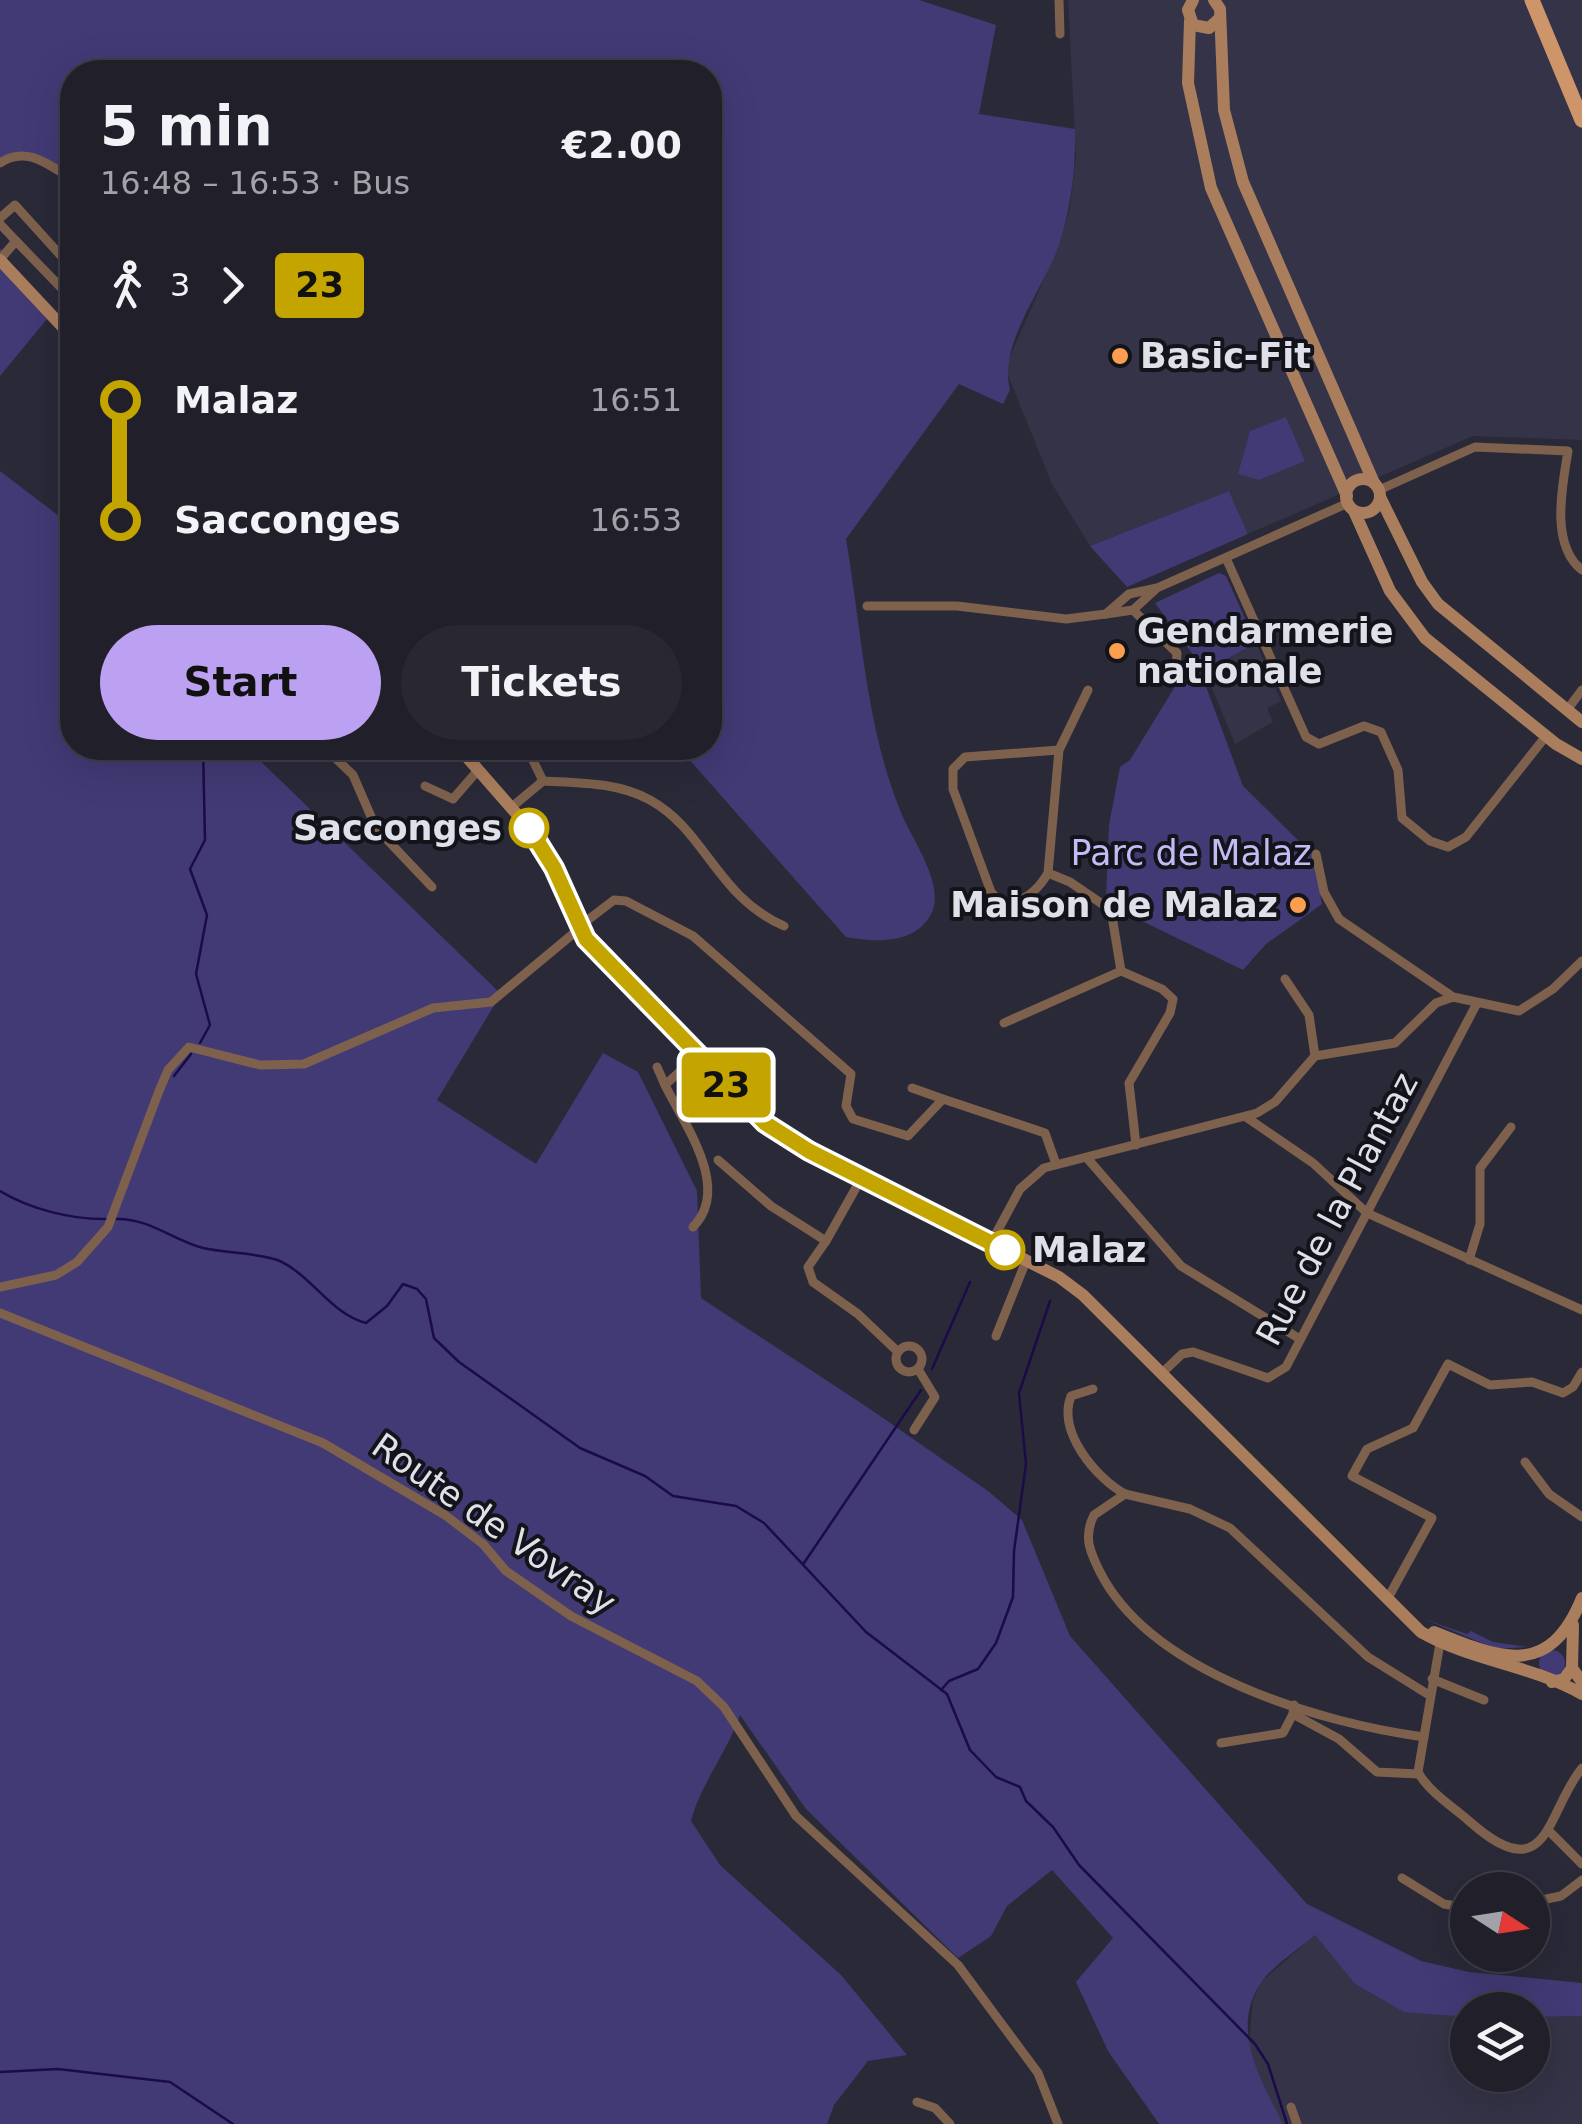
<!DOCTYPE html>
<meta charset="utf-8">
<style>
body{margin:0;font-family:"DejaVu Sans",sans-serif;background:#282732;color:#f1f3f6;height:100vh;display:flex;flex-direction:column;font-size:38px;white-space:nowrap}
*{box-sizing:border-box;margin:0}
p{font-size:32px;color:#a2a2a8}
.icon{flex:none;width:55px;height:55px;fill:none;stroke:currentColor;stroke-width:2;stroke-linecap:round;stroke-linejoin:round}
.map{position:relative;flex:1;overflow:hidden}
.sheet{position:absolute;left:60px;top:60px;width:662px;height:700px;display:flex;flex-direction:column;background:#201f2a;border-radius:40px;box-shadow:0 10px 40px #0002,0 0 0 2px #3d3d47}
.sheet>*{flex:none}
.badge{padding:0 20px;border-radius:8px;font-size:35px;line-height:65px}
.needle{width:65px;rotate:102deg}
.fabs{position:absolute;left:1450px;top:1872px;display:grid;gap:20px}
.fabs a{display:grid;place-items:center;width:100px;height:100px;border-radius:50%;background:#201f2a;box-shadow:0 10px 40px #0002,0 0 0 2px #3d3d47;font-size:50px}
.map>.badge{position:absolute;translate:-50% -50%;box-shadow:0 0 0 5px #fff}
.legs{display:flex;align-items:center;gap:15px;height:110px;padding:0 40px;font-size:32px}
.legs p{margin-inline-start:auto}
.overview{display:flex;align-items:center;justify-content:space-between;height:170px;padding:0 40px}
h1{font-size:55px;font-weight:700;line-height:75px}
.primary-button{display:flex;gap:20px;margin-top:auto;padding:20px 40px}
.primary-button a{flex:1;height:115px;border-radius:60px;background:#bca0f2;color:#111;font-size:40px;font-weight:700;line-height:115px;text-align:center}
.primary-button a+a{background:#282732;color:#f1f3f6}
ul{padding:0 40px;list-style:none}
li{display:flex;align-items:center;gap:35px;height:120px;font-size:38px}
li i{display:grid;place-items:center;width:15px;height:100%;margin:0 12px;background:currentColor}
li i::after{content:'';width:25px;height:25px;margin:-12px;border:8px solid;border-radius:50%;background:#201f2a}
li p{margin-inline-start:auto}
li:first-child i{background:linear-gradient(#0000 50%,currentColor 0)}
li:last-child i{background:linear-gradient(currentColor 50%,#0000 0)}
.map>svg:first-child{display:block}
</style>
<div class="map">
<svg width="1582" height="2124" viewBox="0 0 1582 2124">
<rect width="100%" height="100%" fill="#2a2938"/>
<!-- built -->
<g fill="#343347">
<path d="M1068,0H1582V440L1473,436L1248,534L1229,491L1090,546L1052,484L1005,368L1057,250L1070,208L1076,156Z"/>
<path d="M1256,643L1281,701L1267,708L1273,722L1235,744L1205,671Z"/>
<path d="M1315,1935L1355,1984L1403,2011L1467,2017L1468,2075H1532L1533,2017L1573,2016L1582,2003V2124H1283L1248,2056L1253,2000L1262,1981Z"/>
</g>
<!-- green -->
<g fill="#413a75">
<path d="M0,0H919L996,25L979,114L1075,129C1076,169 1071,207 1059,245C1044,289 998,343 1010,390L1003,404L959,384L846,539C861,627 866,726 900,810C911,839 948,887 930,916C913,945 874,942 846,937L679,748H710V72H72V184L18,152L0,165Z"/>
<path d="M0,248L47,319L0,376Z"/>
<path d="M1286,417L1305,461L1259,480L1238,474L1250,431Z"/>
<path d="M0,471L72,526V748H247L501,994L437,1100L536,1164L603,1053L638,1072L697,1191L701,1298L870,1409L988,1491L1022,1520L1070,1636L1307,1904L1421,1961L1469,1972L1582,1983V2016L1533,2017L1532,2010H1468L1467,2017L1404,2012L1355,1984L1315,1935C1298,1950 1273,1965 1261,1983C1229,2030 1262,2081 1283,2124H1159L1108,2051L1076,1982L1113,1938L1052,1870L1007,1906L991,1936L958,1958L806,1809L740,1715C727,1753 701,1783 691,1821L720,1865L841,1975L907,2055L868,2061L834,2105L827,2124H0Z"/>
<path d="M1229,491L1248,534L1127,587L1090,546Z"/>
<path d="M1219,573L1226,576L1256,643L1205,671L1155,603Z"/>
<path d="M1190,662L1205,684L1243,786L1312,854L1322,904L1266,944L1243,970L1117,909L1106,898L1109,825L1120,767L1130,760Z"/>
<path d="M1424,1619L1467,1634L1471,1631L1493,1642L1527,1647L1496,1649Z"/>
<circle cx="1552" cy="1663" r="13"/>
</g>
<g fill="none" stroke-linecap="round" stroke-linejoin="round">
<!-- stream -->
<g stroke="#1c0b49" stroke-width="2.5">
<path d="M200,1043L210,1025L196,974L207,915L190,869L205,840L203,748"/>
<path d="M174,1076L191,1054"/>
<path d="M0,1191C30,1209 72,1220 108,1219"/>
<path d="M116,1219C149,1218 173,1240 203,1248C224,1253 263,1253 280,1261C313,1277 331,1314 366,1323L387,1306L403,1284L417,1289L426,1299L434,1338L459,1362L580,1448L645,1476L673,1496L736,1506L764,1523L866,1632L947,1694L970,1750L996,1777L1020,1787L1026,1801L1053,1827L1079,1865L1255,2044L1268,2064L1287,2124"/>
<path d="M932,1369L970,1282"/>
<path d="M804,1563L921,1390"/>
<path d="M941,1690L949,1681L978,1669L996,1643L1013,1597L1014,1551L1026,1464L1019,1393L1050,1301"/>
<path d="M0,2072L58,2069L170,2082L233,2124"/>
</g>
<!-- street -->
<g stroke="#7d614c" stroke-width="9">
<path d="M1059,0L1060,34"/>
<path d="M0,163C26,145 49,165 72,179"/>
<path d="M0,218L15,205L72,268"/>
<path d="M0,224L16,241L3,256"/>
<path d="M16,241L72,299"/>
<path d="M1379,490L1475,447L1568,451C1562,487 1550,545 1582,570"/>
<path d="M1226,558L1306,737L1319,744L1364,726L1381,732L1398,770L1402,818L1430,841L1448,847L1466,837L1546,736"/>
<path d="M1157,588L1133,610L1106,614L1129,594L1157,588L1348,503"/>
<path d="M867,606H957L1066,619L1106,614"/>
<path d="M1133,610L1177,653L1176,669"/>
<path d="M1088,690L1059,750L1048,873L1070,882L1111,910L1121,971"/>
<path d="M1567,710L1582,690"/>
<path d="M325,748L353,775L376,828L432,887"/>
<path d="M527,748L543,781"/>
<path d="M425,786L453,799L479,769"/>
<path d="M513,806L543,781C579,783 617,782 650,800C706,831 716,896 784,926"/>
<path d="M1316,854L1324,892L1339,919L1453,997L1519,1011L1553,989L1582,961"/>
<path d="M1048,873C1037,892 1023,903 1001,903L991,892L953,789V769L965,757L1059,750"/>
<path d="M580,926L614,900L626,901L693,936L851,1074L846,1106L853,1119L908,1136L943,1099L1045,1133L1056,1164"/>
<path d="M1121,971L1162,989L1173,999L1170,1013L1129,1083L1136,1145"/>
<path d="M1285,979L1309,1015L1315,1056"/>
<path d="M1004,1023L1121,971"/>
<path d="M657,1067L665,1085"/>
<path d="M912,1088L943,1099"/>
<path d="M1246,1117L1313,1163L1367,1213L1582,1310"/>
<path d="M1087,1158L1181,1266L1300,1339"/>
<path d="M718,1160L771,1206L826,1241L862,1177"/>
<path d="M693,1227C732,1188 684,1124 665,1085L697,1056"/>
<path d="M826,1241L808,1267L813,1282L858,1314L897,1351"/>
<path d="M991,1243L1020,1189L1044,1168L1257,1113L1275,1102L1315,1056L1395,1043L1436,1003L1453,997"/>
<path d="M1469,1260L1480,1224V1168L1511,1127"/>
<path d="M0,1287L56,1275L77,1262L108,1227L159,1091L168,1070L189,1047L260,1065L304,1064L433,1008L491,1002L580,928"/>
<path d="M0,1313L323,1443L445,1515L483,1544L506,1571L571,1616L697,1681L724,1707L796,1816L958,1965L1038,2073L1058,2124"/>
<path d="M996,1336L1026,1261"/>
<circle cx="909" cy="1359" r="13"/>
<path d="M1161,1374L1182,1354L1193,1352L1268,1378L1286,1367L1476,1005"/>
<path d="M1093,1389L1071,1396C1057,1432 1096,1478 1125,1494"/>
<path d="M914,1430L935,1397L918,1369"/>
<path d="M1525,1462L1549,1494L1582,1517"/>
<path d="M1388,1598L1432,1518L1352,1476L1367,1449L1413,1428L1448,1364L1490,1385L1532,1382L1563,1393L1573,1387L1582,1372"/>
<path d="M1440,1643L1418,1772C1428,1791 1453,1807 1469,1821C1549,1892 1546,1812 1582,1768"/>
<path d="M1432,1679L1484,1700"/>
<path d="M1294,1705L1293,1714L1339,1739L1377,1772L1418,1774"/>
<path d="M1424,1737C1320,1723 1151,1673 1100,1572C1090,1552 1083,1537 1094,1515L1125,1494L1190,1509L1230,1528L1368,1657L1429,1695"/>
<path d="M1221,1743L1283,1733L1293,1714"/>
<path d="M1548,1830L1582,1864"/>
<path d="M1402,1878L1444,1904L1468,1908"/>
<path d="M1532,1902L1561,1896L1582,1880"/>
<path d="M917,2102L935,2108L950,2124"/>
<path d="M1291,2107L1297,2124"/>
</g>
<!-- secondary -->
<g stroke="#aa7e5d" stroke-width="12">
<path d="M1193,0L1188,10L1193,25L1209,28L1219,19"/>
<path d="M1214,0L1220,9L1224,110L1243,182L1374,483"/>
<path d="M1190,21L1188,83L1211,188L1347,496"/>
<path d="M0,260L72,337"/>
<circle cx="1363" cy="496" r="17"/>
<path d="M1380,497L1422,582L1438,604L1582,722"/>
<path d="M1354,511L1390,591L1425,638L1556,744L1582,759"/>
<path d="M459,748L529,828L554,869L586,939L765,1123L809,1151L1059,1277L1083,1295L1421,1632C1472,1661 1531,1665 1582,1694"/>
<path d="M1434,1632C1501,1659 1549,1679 1582,1598"/>
<path d="M1572,1668L1582,1682"/>
<path d="M1552,1682L1564,1679L1572,1668L1573,1625"/>
</g>
<!-- primary -->
<path stroke="#cd9569" stroke-width="15" d="M1532,0L1582,120"/>
</g>
<g fill="none" stroke-linecap="round" stroke-linejoin="round">
<!-- line-1 casing -->
<g stroke="#fff" stroke-width="22">
<path id="line-1" d="M529,828L554,868L586,939L765,1123L809,1151L1005,1250"/>
</g>
<!-- line-1 -->
<use href="#line-1" stroke="#c4a500" stroke-width="15"/>
</g>
<!-- markers -->
<g fill="#fb9e50" stroke="#13131a" stroke-width="4">
<circle cx="1120" cy="356" r="10"/>
<circle cx="1117" cy="651" r="10"/>
<circle cx="1298" cy="905" r="10"/>
</g>
<g fill="#fff" stroke="#c4a500" stroke-width="5">
<circle cx="529" cy="828" r="18"/>
<circle cx="1005" cy="1250" r="18"/>
</g>
<g text-anchor="middle" dominant-baseline="central" stroke-width="8" stroke-linejoin="round" paint-order="stroke">
<!-- poi labels -->
<g font-size="35" font-weight="bold" fill="#e0e0ea" stroke="#13131a" text-anchor="start">
<text x="1140" y="356">Basic-Fit</text>
<text x="1137" y="631">Gendarmerie<tspan x="1137" dy="40">nationale</tspan></text>
<text x="1278" y="905" text-anchor="end">Maison de Malaz</text>
</g>
<!-- stop labels -->
<g font-size="35" font-weight="bold" fill="#e0e0ea" stroke="#13131a" text-anchor="end">
<text x="502" y="828">Sacconges</text>
<text x="1032" y="1250" text-anchor="start">Malaz</text>
</g>
<!-- park labels -->
<g font-size="35" fill="#bfbcf6" stroke="#13131a">
<text x="1191" y="853">Parc de Malaz</text>
</g>
<!-- street labels -->
<g font-size="35" fill="#e0e0ea" stroke="#13131a">
<text transform="translate(1337 1209) rotate(-62)">Rue de la Plantaz</text>
<text transform="translate(494 1524) rotate(35)">Route de Vovray</text>
</g>
</g>
</svg>
<div class="fabs">
<a><svg class="needle" viewBox="-14 -14 28 28"><path d="M0-13l5 13h-10z" fill="#e53935"/><path d="M0 13l5-13h-10z" fill="#a2a2a8"/></svg></a>
<a><svg class="icon" aria-label="layers" viewBox="0 0 24 24"><path d="M12 4l9 5-9 5-9-5zM3 14l9 5 9-5"/></svg></a>
</div>
<b class="badge" style="left:726px;top:1085px;background:#c4a500;color:#111">23</b>
<section class="sheet">
<div class="overview"><div><h1>5 min</h1><p>16:48 – 16:53 · Bus</p></div><b>€2.00</b></div>
<div class="legs"><svg class="icon" aria-label="walk" viewBox="0 0 24 24"><circle cx="13" cy="4" r="2"/><path d="M13 8l-2 6 4 7M11 14l-3 7M7 12l3-4h3l4 4"/></svg>3<svg class="icon" aria-label="forward" viewBox="0 0 24 24"><path d="M9 5l7 7-7 7"/></svg><b class="badge" style="background:#c4a500;color:#111">23</b></div>
<ul>
<li><i style="color:#c4a500"></i><b>Malaz</b><p>16:51</p></li>
<li><i style="color:#c4a500"></i><b>Sacconges</b><p>16:53</p></li>
</ul>
<div class="primary-button"><a>Start</a><a>Tickets</a></div>
</section>
</div>
